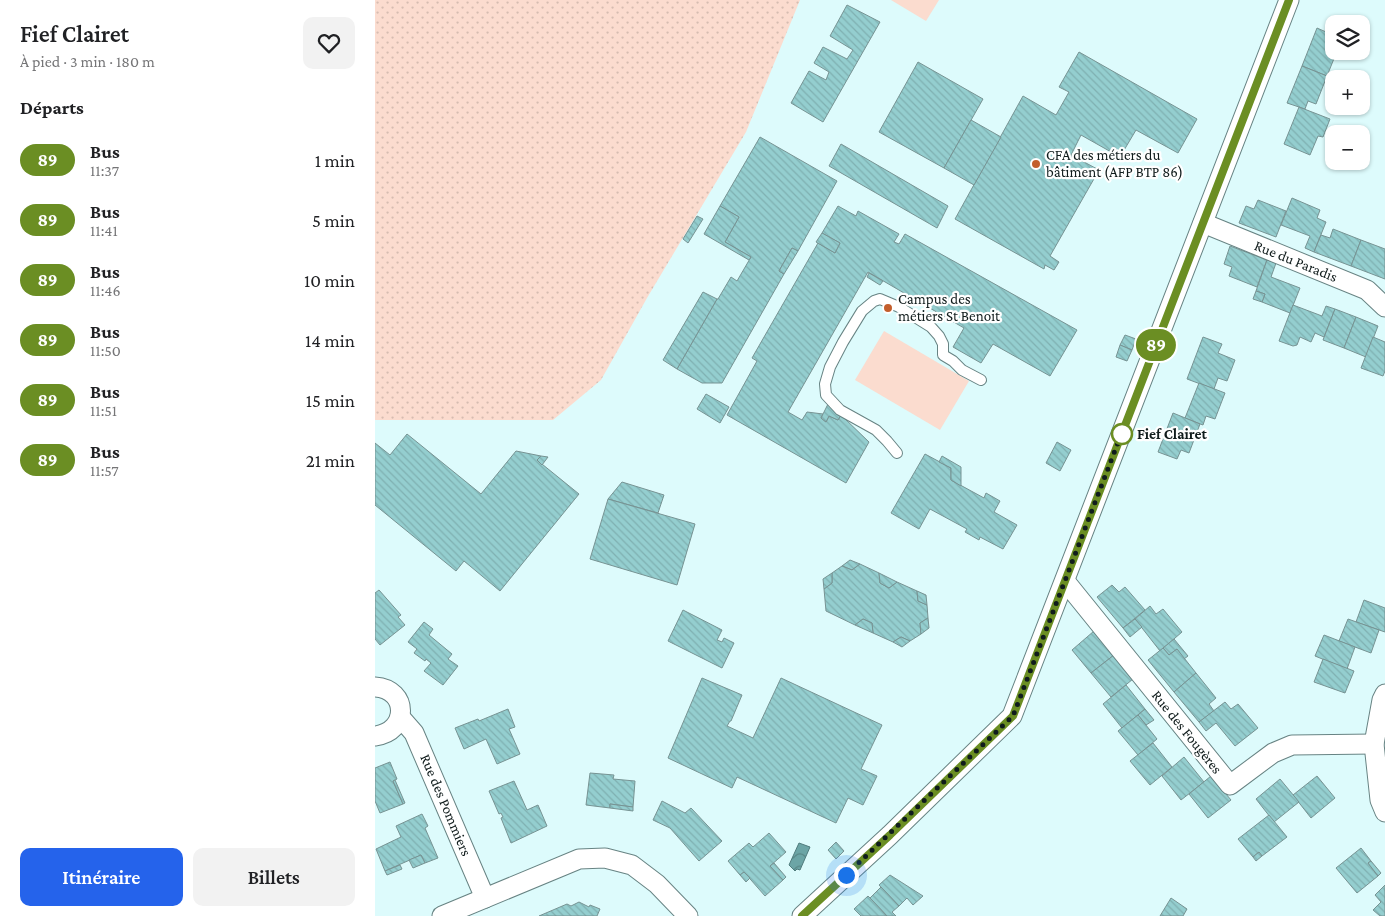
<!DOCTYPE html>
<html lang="fr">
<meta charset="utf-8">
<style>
body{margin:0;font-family:"Crimson Pro",serif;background:#f2f2f2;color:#202124;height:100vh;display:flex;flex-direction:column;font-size:19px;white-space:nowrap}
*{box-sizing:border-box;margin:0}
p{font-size:16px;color:#757577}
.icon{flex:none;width:28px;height:28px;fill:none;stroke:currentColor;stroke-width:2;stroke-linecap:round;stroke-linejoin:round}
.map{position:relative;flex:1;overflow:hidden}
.details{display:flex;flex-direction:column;background:#fff;width:375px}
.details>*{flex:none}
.badge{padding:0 10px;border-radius:16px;font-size:18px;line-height:32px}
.tools{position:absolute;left:950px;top:15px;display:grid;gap:10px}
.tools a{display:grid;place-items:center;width:45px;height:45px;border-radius:10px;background:#fff;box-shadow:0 1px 4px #0004;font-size:25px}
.you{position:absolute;width:25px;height:25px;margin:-12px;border:4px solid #fff;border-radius:50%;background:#1a73e8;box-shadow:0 0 0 8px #1a73e833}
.map>.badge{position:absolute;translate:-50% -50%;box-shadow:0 0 0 2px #fff}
h2{padding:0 20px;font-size:19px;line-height:45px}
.round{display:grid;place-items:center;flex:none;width:52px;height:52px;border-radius:10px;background:#f2f2f2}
.head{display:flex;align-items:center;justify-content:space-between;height:85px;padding:0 20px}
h1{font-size:24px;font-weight:600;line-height:38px}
.cta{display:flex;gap:10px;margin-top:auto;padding:10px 20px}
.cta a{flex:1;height:58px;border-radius:10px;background:#2563eb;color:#fff;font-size:20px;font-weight:600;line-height:58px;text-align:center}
.cta a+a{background:#f2f2f2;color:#202124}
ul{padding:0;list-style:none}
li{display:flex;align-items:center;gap:15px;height:60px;padding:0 20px}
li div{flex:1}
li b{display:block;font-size:19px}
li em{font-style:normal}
li .badge{min-width:55px;font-weight:700;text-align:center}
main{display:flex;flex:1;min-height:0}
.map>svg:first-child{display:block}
</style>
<main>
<section class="details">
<div class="head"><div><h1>Fief Clairet</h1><p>À pied · 3 min · 180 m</p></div><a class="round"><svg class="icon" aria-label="heart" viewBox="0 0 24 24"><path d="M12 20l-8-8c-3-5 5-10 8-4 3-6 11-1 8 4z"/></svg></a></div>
<h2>Départs</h2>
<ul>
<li><span class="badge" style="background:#6b8e23;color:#fff">89</span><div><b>Bus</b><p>11:37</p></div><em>1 min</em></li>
<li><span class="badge" style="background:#6b8e23;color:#fff">89</span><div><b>Bus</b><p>11:41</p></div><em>5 min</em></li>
<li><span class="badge" style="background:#6b8e23;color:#fff">89</span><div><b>Bus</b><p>11:46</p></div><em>10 min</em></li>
<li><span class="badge" style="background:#6b8e23;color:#fff">89</span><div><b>Bus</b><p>11:50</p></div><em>14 min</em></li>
<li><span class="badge" style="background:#6b8e23;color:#fff">89</span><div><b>Bus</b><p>11:51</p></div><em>15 min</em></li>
<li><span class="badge" style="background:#6b8e23;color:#fff">89</span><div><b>Bus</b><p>11:57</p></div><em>21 min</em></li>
</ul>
<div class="cta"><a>Itinéraire</a><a>Billets</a></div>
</section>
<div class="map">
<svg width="1010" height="916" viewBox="0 0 1010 916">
<defs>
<pattern id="grass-dots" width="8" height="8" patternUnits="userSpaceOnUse" patternTransform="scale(1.25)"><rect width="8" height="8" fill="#fbdccf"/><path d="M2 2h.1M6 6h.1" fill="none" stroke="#d6bcb1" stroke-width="1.8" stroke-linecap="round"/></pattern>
<pattern id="water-waves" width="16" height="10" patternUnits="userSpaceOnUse" patternTransform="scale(1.25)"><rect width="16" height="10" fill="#6ca5a6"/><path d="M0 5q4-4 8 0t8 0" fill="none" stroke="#578686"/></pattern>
<pattern id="building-back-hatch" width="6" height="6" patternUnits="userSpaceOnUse" patternTransform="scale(1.25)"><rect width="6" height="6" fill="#94cecf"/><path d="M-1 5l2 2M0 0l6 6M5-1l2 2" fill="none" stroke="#7fb0b1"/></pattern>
</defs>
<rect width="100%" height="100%" fill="#ddfbfc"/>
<!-- grass -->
<path fill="url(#grass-dots)" d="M0,0H425L371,132L272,298L226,380L178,420H0Z"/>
<!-- park -->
<g fill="#fbdccf">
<path d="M516,0H564L551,21Z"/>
<path d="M509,331L594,381L565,430L480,380Z"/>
</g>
<!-- water -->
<path fill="url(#water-waves)" stroke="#507c7d" d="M424,843L435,847L425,870L422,869L420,871L414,865Z"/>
<!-- building -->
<g fill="url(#building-back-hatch)" stroke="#779393">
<path d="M472,5L505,22L448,122L416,103L434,71L451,80L454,72L439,63L448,47L472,59L478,50L455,36Z"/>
<path d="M942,28L958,35L955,44L959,45V51H962L952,76L927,66Z"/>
<path d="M704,52L822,119L803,153L761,130L745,157L706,135L696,155L724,170L675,256L684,262L679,270L670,265L669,269L580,219L648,96L681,115L694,92L684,87Z"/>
<path d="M543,62L608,99L569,168L504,132Z"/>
<path d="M927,66L952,76L941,104L933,101L930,109L912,103Z"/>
<path d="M924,107L955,119L948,137L943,136L935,155L909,144Z"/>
<path d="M596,120L626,137L599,185L569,168Z"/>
<path d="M385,137L462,181L423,251L417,248L404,271L409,274L347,383H327L302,369L342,299H343L356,277L362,281L376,257L350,242L364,217L345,206Z"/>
<path d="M466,144L573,206L562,228L454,166Z"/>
<path d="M917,198L945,210L942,218L951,222L939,252L930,248L935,236L906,225Z"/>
<path d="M883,200L911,211L901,237L864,223L871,206L879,209Z"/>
<path d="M345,206L364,217L350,242L376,257L374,260L329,234Z"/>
<path d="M463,206L481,216L483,211L524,234L519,242L524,244L530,234L702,330L675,376L618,344L606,363L578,347L589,328L493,272L413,412L427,420L432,412L448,414L446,418L451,422L454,416L463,420L466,415L494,442L471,483L352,415L382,361L377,358L443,243L460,253L465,243L447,233Z"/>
<path d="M322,216L328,219L313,243L308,239Z"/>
<path d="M958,229L986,240L976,266L939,252L946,235L955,238Z"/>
<path d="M447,233L465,243L460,253L441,242Z"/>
<path d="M986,240L1010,249V279L976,266Z"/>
<path d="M855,246L892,260L882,287L854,276L857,267L849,264Z"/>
<path d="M417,248L423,251L409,274L404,271Z"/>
<path d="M892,260L901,263L896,277L925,288L915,313L887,302L890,294L881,291Z"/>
<path d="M494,273L508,281L505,285L492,277Z"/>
<path d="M881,291L890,294L887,302L878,299Z"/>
<path d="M328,292L342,299L302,369L288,360Z"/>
<path d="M918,305L947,316L951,306L960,309L949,337L940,333L936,342L925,337L922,345L918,346L904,341Z"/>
<path d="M960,309L981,317L969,348L948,340Z"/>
<path d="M981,317L1003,326L991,357L969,348Z"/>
<path d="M750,335L761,339L757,350L745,345Z"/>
<path d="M828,337L847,344L843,353L860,360L852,381L843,378L839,389L812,379Z"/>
<path d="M998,337L1010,342V371L1008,376L986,368Z"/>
<path d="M745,345L757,350L752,361L741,357Z"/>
<path d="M824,383L850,393L840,419L831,416L828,425L810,418Z"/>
<path d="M331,394L354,407L345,423L322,409Z"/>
<path d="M453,404L466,415L463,420L454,416L451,422L446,418Z"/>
<path d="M798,413L825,424L814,453L806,450L802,459L783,452Z"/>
<path d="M32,434L106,494L141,451L166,456L162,460L204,494L125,591L89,561L81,571L0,505V443L15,455Z"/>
<path d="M682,442L696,450L685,471L671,463Z"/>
<path d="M550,454L576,468V480L609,498L611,493L625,501L619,512L642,525L628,549L605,537L604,540L590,532L592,529L555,509L544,529L516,513Z"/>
<path d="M166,456L173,457L167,465L162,460Z"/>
<path d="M567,456L586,467V486L576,480V468L564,462Z"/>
<path d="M247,482L289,495L283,513L233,499Z"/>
<path d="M233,499L320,524L302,585L215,559Z"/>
<path d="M475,560L485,564L477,570L467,566Z"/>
<path d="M485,564L504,573L505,583L514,588L522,582L542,591L543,601L552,605L553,618L545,623L546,634L535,641L526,637L518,642L498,633L497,623L488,619L480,625L451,611L449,589L457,583V573L467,566L477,570Z"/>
<path d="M457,573V583L449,589L448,579Z"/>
<path d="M504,573L522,582L514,588L505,583Z"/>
<path d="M737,585L744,592L750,587L770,610L748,628L722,597Z"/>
<path d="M4,590L26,615L23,617L30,625L5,645L0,639V593Z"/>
<path d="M542,591L551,595L552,605L543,601Z"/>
<path d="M989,600L1010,608V632L981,622Z"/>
<path d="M775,606L781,614L788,609L807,632L785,651L760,619Z"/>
<path d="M308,610L347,630L342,640L347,642L349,638L359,643L347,668L293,641Z"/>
<path d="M553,618L554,628L546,634L545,623Z"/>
<path d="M488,619L497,623L498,633L480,625Z"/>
<path d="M760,619L767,627L755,637L748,628Z"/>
<path d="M973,619L1004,630L996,653L964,641Z"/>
<path d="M49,622L58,629L54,635L77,654L73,659L83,666L68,685L49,671L56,663L51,659L50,661L39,653L42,649L33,642Z"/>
<path d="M719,631L739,655L716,673L697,650Z"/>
<path d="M949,635L980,647L972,669L940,656Z"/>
<path d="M526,637L535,641L527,647L518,642Z"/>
<path d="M799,639L813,656L809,659L802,649L794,655L788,648Z"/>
<path d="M788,648L794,655L802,649L821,673L799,692L773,660Z"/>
<path d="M739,655L758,679L736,697L716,673Z"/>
<path d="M948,659L979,671L970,693L939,682Z"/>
<path d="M821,673L841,698L834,704L839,711L824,722L799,692Z"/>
<path d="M327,678L367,695L356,721H355L352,726L378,738L406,678L507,725L486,769L502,776L488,805L473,798L461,823L362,777L357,788L293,758Z"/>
<path d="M751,685L770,709L747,728L728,704Z"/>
<path d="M850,702L856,709L863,704L883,728L860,746L841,723L831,731L824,722Z"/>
<path d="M133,709L140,727L134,729L145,754L122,764L111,739L89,749L80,728L103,719L104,721Z"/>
<path d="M770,709L779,720L771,725L763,715Z"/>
<path d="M763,715L782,739L763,755L743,731Z"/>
<path d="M778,743L797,767L775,785L755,761Z"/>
<path d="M809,757L829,782L806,800L787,776Z"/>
<path d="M15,762L22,779L18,781L28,804L5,813L0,801V768Z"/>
<path d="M215,773L239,775L238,779L260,781L258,807L235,804V808L211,805Z"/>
<path d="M836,776L856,800L833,818L814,794Z"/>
<path d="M942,776L960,798L936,818L918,795Z"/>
<path d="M905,779L924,802L899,822L881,799Z"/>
<path d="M20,780L30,803L28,804L18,781Z"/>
<path d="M139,781L152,810L163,805L172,826L136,843L126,818L128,817L126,813L124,814L114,791Z"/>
<path d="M287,801L310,813L316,808L347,841L324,861L295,828L278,820Z"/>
<path d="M235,804L258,807V811L235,808Z"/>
<path d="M47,814L53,826L50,828L63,858L50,863L46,855L10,871L1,849L26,837L21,826Z"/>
<path d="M894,815L912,837L887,856L884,852L878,857L863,839Z"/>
<path d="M394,833L411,852L395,866L408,880L390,896L369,872L365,875L353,861L374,843L378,847Z"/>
<path d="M461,842L469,851L461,859L453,850Z"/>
<path d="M986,848L996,861L993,863L1003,876L982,893L961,868Z"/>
<path d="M884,852L887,856L881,861L878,857Z"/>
<path d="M46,855L50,863L38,868L34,860Z"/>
<path d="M996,861L1006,873L1003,876L993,863Z"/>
<path d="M399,863L411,877L408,880L395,866Z"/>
<path d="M25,865L27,869L12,875L10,871Z"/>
<path d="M369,872L375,878L371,882L365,875Z"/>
<path d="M515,875L548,896L538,905L532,898L524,906L504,885Z"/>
<path d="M1010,885V916H1005L998,910L1006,902L1000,895Z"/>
<path d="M506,887L524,906L517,912L521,916H512L495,898Z"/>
<path d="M493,896L495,898L512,916H486L479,909Z"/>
<path d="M796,898L812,909L808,916H785Z"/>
<path d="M204,902L214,907L215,905L225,909L222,916H164L192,904L196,906Z"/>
</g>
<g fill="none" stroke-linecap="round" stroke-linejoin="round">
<!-- lane casing -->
<g stroke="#678383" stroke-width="12">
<path id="lane" d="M522,453L512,441L501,430L465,410L451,395L450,384L455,367L468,342L487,311L499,301L505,299L524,307L556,327L564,336L568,344V355L578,361L587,370L606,380"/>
</g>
<!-- street casing -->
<g stroke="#678383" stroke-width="21">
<g id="street">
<path d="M828,223L992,290L1010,307"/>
<path d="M690,581L855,785L898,753L917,745L999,744"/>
<path d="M0,687C34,689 34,732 0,736"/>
<path d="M1010,694L1007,700L999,744L1005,800L1010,812"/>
<path d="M25,717L39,733L110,898"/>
<path d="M67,916L204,859L230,858L257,865L282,884L313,916"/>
<path d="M427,916L515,835L637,716L914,0"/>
</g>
</g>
<!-- lane -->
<use href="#lane" stroke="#fff" stroke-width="10"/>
<!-- street -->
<use href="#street" stroke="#fff" stroke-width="19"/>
</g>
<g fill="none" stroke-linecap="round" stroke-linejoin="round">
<!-- line casing -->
<g stroke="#fff" stroke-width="11">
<path id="line" d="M427,916L515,835L638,716L914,0"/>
</g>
<!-- line -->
<use href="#line" stroke="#6b8e23" stroke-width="8"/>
<!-- walk -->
<path stroke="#101c1c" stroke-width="5" stroke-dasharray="0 9" d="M471,875L638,716L749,427L747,434"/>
</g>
<!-- markers -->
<g fill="#c35e2c" stroke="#fff" stroke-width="2">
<circle cx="661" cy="164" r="5"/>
<circle cx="513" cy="308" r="5"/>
</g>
<circle fill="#fff" stroke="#6b8e23" stroke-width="2.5" cx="747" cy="434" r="10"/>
<g text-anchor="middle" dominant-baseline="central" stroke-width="4.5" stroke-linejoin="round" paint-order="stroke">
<!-- poi labels -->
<g font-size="15" fill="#101c1c" stroke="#fff" text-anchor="start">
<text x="671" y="155">CFA des métiers du<tspan x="671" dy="17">bâtiment (AFP BTP 86)</tspan></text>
<text x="523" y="299">Campus des<tspan x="523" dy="17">métiers St Benoit</tspan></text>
</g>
<!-- street labels -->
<g font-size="15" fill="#101c1c" stroke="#fff">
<text transform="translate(921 261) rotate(22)">Rue du Paradis</text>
<text transform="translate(812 732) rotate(51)">Rue des Fougères</text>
<text transform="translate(71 805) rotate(67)">Rue des Pommiers</text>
</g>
<!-- stop labels -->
<g font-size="15" font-weight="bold" fill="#101c1c" stroke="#fff" text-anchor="start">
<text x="762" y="434">Fief Clairet</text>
</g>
</g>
</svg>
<div class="tools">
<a><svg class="icon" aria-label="layers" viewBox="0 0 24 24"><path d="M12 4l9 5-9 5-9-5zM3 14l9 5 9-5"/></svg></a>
<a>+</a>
<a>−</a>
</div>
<div class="you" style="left:471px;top:875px"></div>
<b class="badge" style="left:781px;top:345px;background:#6b8e23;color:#fff">89</b>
</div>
</main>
